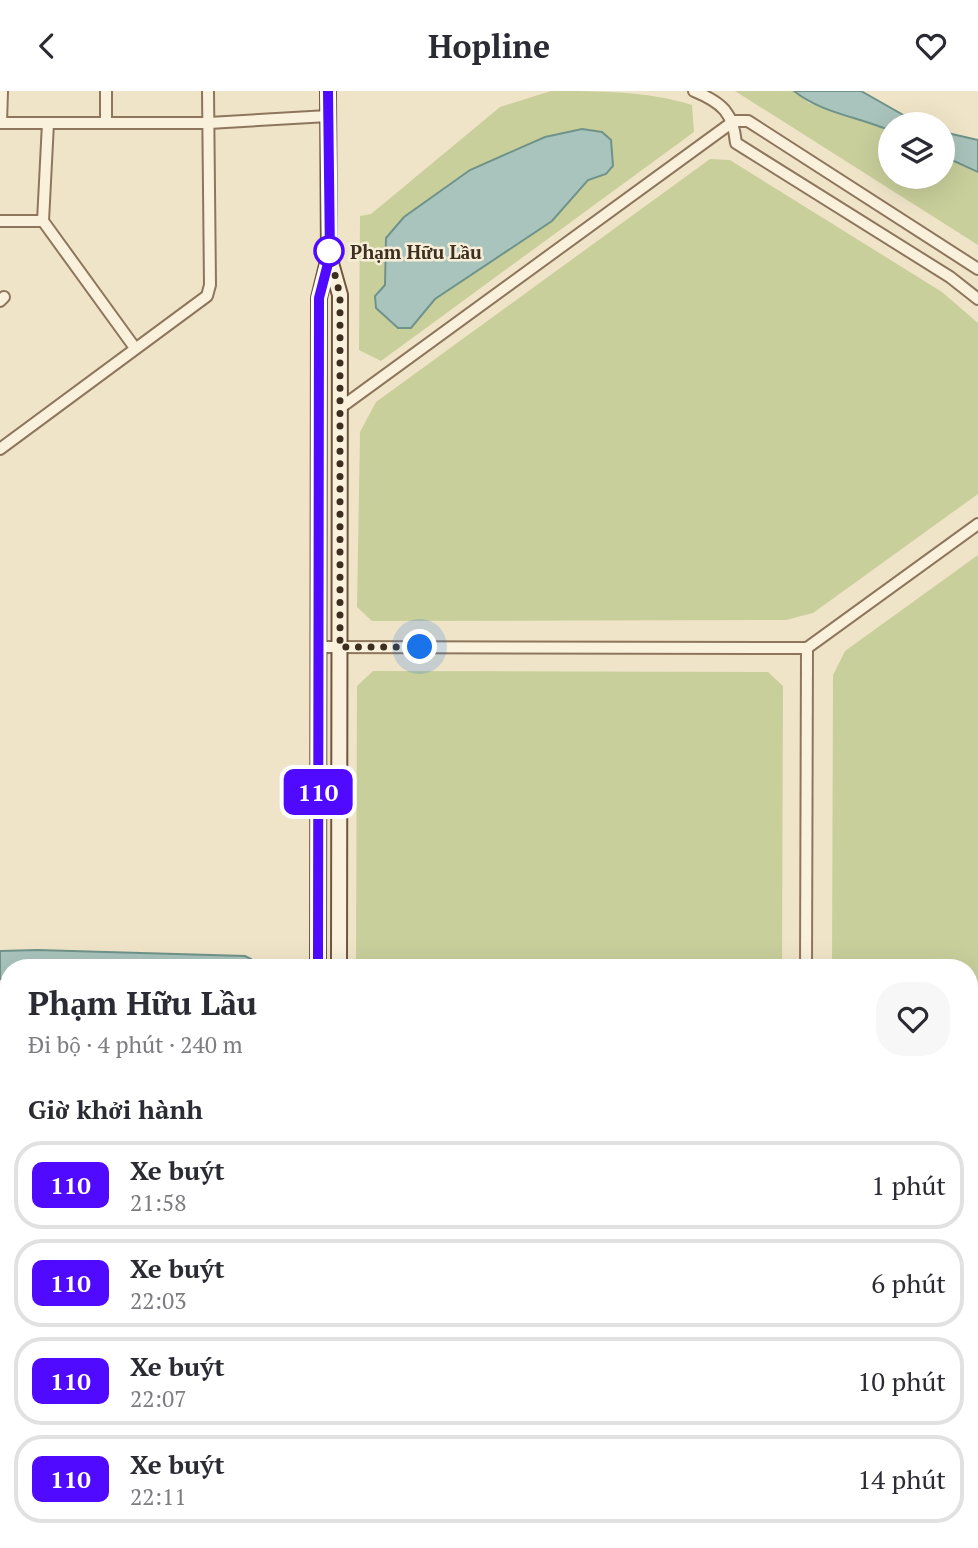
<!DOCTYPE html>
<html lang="vi">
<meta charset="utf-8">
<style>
body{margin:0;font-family:"PT Serif",serif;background:#f7f7f7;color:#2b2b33;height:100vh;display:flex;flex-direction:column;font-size:26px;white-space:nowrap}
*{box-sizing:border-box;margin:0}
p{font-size:23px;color:#7c7c81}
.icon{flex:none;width:38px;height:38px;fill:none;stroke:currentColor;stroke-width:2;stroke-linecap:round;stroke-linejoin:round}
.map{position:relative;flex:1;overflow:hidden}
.details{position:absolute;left:0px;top:868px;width:978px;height:590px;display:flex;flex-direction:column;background:#fff;border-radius:28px 28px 0 0;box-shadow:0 7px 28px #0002}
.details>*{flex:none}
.badge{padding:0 14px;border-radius:10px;font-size:24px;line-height:46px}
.fabs{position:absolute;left:878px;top:21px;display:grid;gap:14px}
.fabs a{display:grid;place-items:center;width:77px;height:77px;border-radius:50%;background:#fff;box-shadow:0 7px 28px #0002;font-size:35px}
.you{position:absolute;width:35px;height:35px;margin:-18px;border:5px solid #fff;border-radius:50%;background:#1a73e8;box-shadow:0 0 0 10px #1a73e833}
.map>.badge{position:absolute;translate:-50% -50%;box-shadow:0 0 0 4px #fff}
h2{padding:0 28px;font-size:26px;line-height:63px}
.round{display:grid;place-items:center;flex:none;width:74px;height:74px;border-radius:28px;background:#f7f7f7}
.headline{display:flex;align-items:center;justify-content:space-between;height:119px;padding:0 28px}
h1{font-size:33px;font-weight:600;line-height:52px}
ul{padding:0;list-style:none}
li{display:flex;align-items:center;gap:21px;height:88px;margin:0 14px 10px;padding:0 14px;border:4px solid #e1e1e2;border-radius:28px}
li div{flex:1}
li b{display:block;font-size:26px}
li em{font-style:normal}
li .badge{min-width:77px;font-weight:700;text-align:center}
header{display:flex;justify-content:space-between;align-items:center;height:91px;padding:0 28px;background:#fff;font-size:32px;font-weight:600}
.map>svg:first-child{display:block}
</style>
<header><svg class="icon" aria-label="back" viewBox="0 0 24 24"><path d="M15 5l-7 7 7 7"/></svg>Hopline<svg class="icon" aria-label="heart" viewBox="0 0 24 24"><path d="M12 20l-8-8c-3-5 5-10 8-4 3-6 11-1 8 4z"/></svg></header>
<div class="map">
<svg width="978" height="1457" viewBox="0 0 978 1457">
<rect width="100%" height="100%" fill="#f0e4c8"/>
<!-- green -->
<g fill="#c9cf9b">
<path d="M551,0C598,0 649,0 692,14L694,41L381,270L359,259L360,125L371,123L500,16Z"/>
<path d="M735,0H794L809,12L872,32L891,40V86H943V65L978,81V154Z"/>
<path d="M710,68L730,69L942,201L978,232V403L813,522L786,529L372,530L357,516L360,341L376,311Z"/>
<path d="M978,464V1072L970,1075V877H832L833,584L845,560Z"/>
<path d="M373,580L768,581L783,595L782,877H356L357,595Z"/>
<path d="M972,1137L978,1141V1457H829V1449H970V1138Z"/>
<rect x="356" y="1449" width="424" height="8"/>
</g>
<!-- water -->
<g fill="#a9c4bc" stroke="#6f938a" stroke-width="2">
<path d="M794,0H861L919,33H891V40C859,26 821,22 794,0Z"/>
<path d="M582,38L602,41L611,49L613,75L606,83L588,89L552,130L435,208L411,237H398L376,217L375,205L385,194L386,147L404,126L470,79L545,46Z"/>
<path d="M943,41L978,49V81L943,65Z"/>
<path d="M37,859L245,865L251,868L254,876L9,877V888H0V860Z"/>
</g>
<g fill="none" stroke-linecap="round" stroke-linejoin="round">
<!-- minor casing -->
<g stroke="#8d765c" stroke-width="14">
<g id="minor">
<path d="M106,0V32"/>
<path d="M694,0C723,12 733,22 736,52L950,186L978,208"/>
<path d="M0,32H209L328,25"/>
<path d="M1,32L2,0"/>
<path d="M48,32L43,130L135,257"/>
<path d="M0,130H43"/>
<path d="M0,210L4,206"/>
<path d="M340,317L734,30H748L978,178"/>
<path d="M0,358L207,205L210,194L208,0"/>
<path d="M318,556L807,557L978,433"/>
<path d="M806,877L807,557"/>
<path d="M970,1095L978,1093"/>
<path d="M970,1119L978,1116"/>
<path d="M803,1457V1449"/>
</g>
</g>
<!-- secondary casing -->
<g stroke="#6f573f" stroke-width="18">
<g id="secondary">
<path d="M328,0L329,165L340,204L339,877"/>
<path d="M318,877L319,207L329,166"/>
<path d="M316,1457V1449"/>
<path d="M337,1457V1449"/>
</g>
</g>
<!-- minor -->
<use href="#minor" stroke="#faf1dc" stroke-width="10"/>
<!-- secondary -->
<use href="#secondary" stroke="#faf1dc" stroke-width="14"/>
</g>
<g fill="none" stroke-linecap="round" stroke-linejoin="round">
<!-- line casing -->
<g stroke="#fff" stroke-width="16">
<path id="line" d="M318,877L319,207L330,165L328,0"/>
</g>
<!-- line -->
<use href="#line" stroke="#4f0aff" stroke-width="10"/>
<!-- walk -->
<path stroke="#3d2e20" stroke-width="7" stroke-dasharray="0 12.6" d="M329,160L340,204V556H420"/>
</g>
<!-- markers -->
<circle fill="#fff" stroke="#4f0aff" stroke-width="3.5" cx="329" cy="160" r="14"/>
<g text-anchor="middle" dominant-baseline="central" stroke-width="5" stroke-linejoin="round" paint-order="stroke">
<!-- stop labels -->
<g font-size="19" font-weight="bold" fill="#3d2e20" stroke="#f7eed8" text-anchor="start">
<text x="350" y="160">Phạm Hữu Lầu</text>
</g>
</g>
</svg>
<div class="fabs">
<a><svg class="icon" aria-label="layers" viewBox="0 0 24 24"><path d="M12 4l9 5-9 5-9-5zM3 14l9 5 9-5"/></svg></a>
</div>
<div class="you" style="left:420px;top:556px"></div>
<b class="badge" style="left:318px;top:701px;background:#4f0aff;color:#fff">110</b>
<section class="details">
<div class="headline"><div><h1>Phạm Hữu Lầu</h1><p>Đi bộ · 4 phút · 240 m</p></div><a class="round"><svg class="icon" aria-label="heart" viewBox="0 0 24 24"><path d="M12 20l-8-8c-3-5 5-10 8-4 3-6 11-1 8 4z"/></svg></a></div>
<h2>Giờ khởi hành</h2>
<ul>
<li><span class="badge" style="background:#4f0aff;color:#fff">110</span><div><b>Xe buýt</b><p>21:58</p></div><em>1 phút</em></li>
<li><span class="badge" style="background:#4f0aff;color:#fff">110</span><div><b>Xe buýt</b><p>22:03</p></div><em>6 phút</em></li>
<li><span class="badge" style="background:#4f0aff;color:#fff">110</span><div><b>Xe buýt</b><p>22:07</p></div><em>10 phút</em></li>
<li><span class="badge" style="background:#4f0aff;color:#fff">110</span><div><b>Xe buýt</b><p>22:11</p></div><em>14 phút</em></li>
</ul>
</section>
</div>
